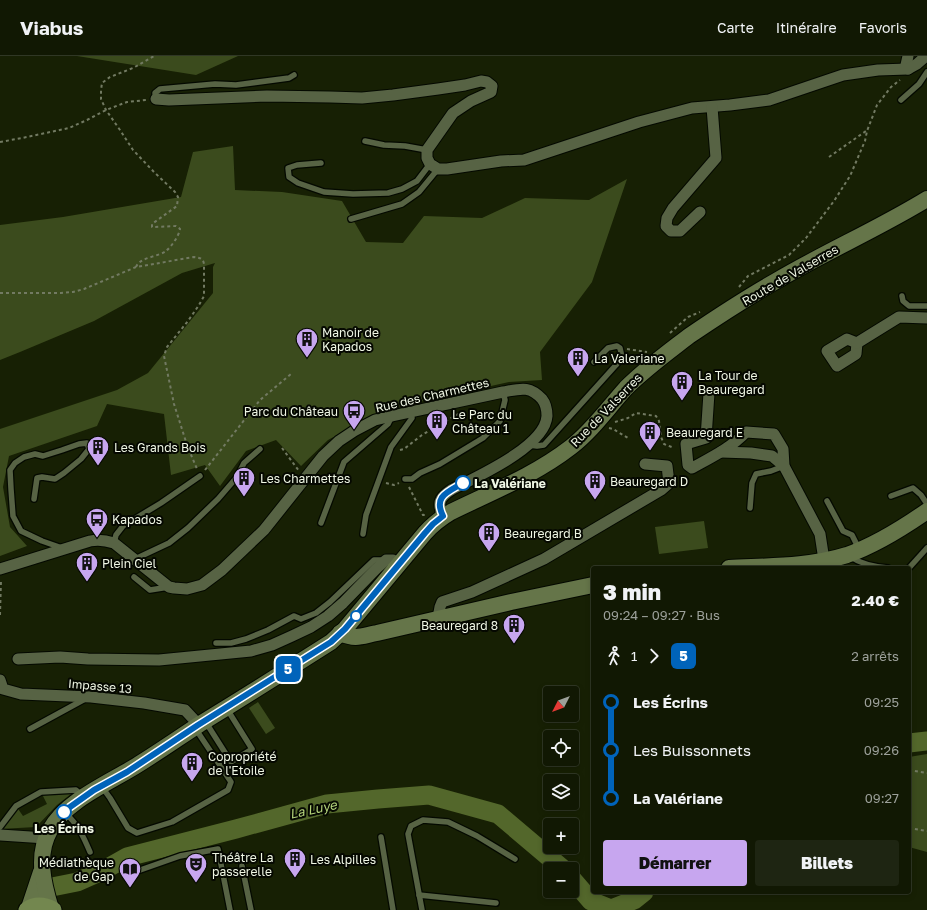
<!DOCTYPE html>
<html lang="fr">
<meta charset="utf-8">
<style>
body{margin:0;font-family:"Golos Text",sans-serif;background:#1e2512;color:#f1f3f6;height:100vh;display:flex;flex-direction:column;font-size:15px;white-space:nowrap}
*{box-sizing:border-box;margin:0}
p{font-size:13px;color:#9ca09a}
.icon{flex:none;width:22px;height:22px;fill:none;stroke:currentColor;stroke-width:2;stroke-linecap:round;stroke-linejoin:round}
.map{position:relative;flex:1;overflow:hidden}
.sheet{position:absolute;left:591px;top:510px;width:320px;height:328px;display:flex;flex-direction:column;background:#111803;border-radius:4px;box-shadow:0 2px 6px #0003,0 0 0 1px #303725}
.sheet>*{flex:none}
.badge{padding:0 8px;border-radius:6px;font-size:14px;line-height:26px}
.needle{width:26px;rotate:228deg}
.controls{position:absolute;left:543px;top:630px;display:grid;gap:8px}
.controls a{display:grid;place-items:center;width:36px;height:36px;border-radius:4px;background:#111803;box-shadow:0 2px 6px #0003,0 0 0 1px #303725;font-size:20px}
.map>.badge{position:absolute;translate:-50% -50%;box-shadow:0 0 0 2px #fff}
.legs{display:flex;align-items:center;gap:6px;height:44px;padding:0 12px;font-size:13px}
.legs p{margin-inline-start:auto}
.headline{display:flex;align-items:center;justify-content:space-between;height:68px;padding:0 12px}
h1{font-size:22px;font-weight:800;line-height:30px}
.cta{display:flex;gap:8px;margin-top:auto;padding:8px 12px}
.cta a{flex:1;height:46px;border-radius:4px;background:#c7a6ef;color:#111;font-size:16px;font-weight:800;line-height:46px;text-align:center}
.cta a+a{background:#1e2512;color:#f1f3f6}
ul{padding:0 12px;list-style:none}
li{display:flex;align-items:center;gap:14px;height:48px;font-size:15px}
li i{display:grid;place-items:center;width:6px;height:100%;margin:0 5px;background:currentColor}
li i::after{content:'';width:10px;height:10px;margin:-5px;border:3px solid;border-radius:50%;background:#111803}
li p{margin-inline-start:auto}
li:first-child i{background:linear-gradient(#0000 50%,currentColor 0)}
li:last-child i{background:linear-gradient(currentColor 50%,#0000 0)}
header{display:flex;align-items:center;gap:24px;box-sizing:border-box;height:56px;padding:0 20px;background:#111803;border-bottom:1px solid #303725}
header strong{font-size:19px}
nav{display:flex;gap:22px;margin-inline-start:auto;font-size:14px}
.map>svg:first-child{display:block}
</style>
<header>
<strong>Viabus</strong>
<nav><a>Carte</a><a>Itinéraire</a><a>Favoris</a></nav>
</header>
<div class="map">
<svg width="927" height="854" viewBox="0 0 927 854">
<rect width="100%" height="100%" fill="#172004"/>
<!-- green -->
<g fill="#3b4b1d">
<path d="M77,0H238L196,19Z"/>
<path d="M233,90L235,134L282,136L342,145L366,186L403,187L424,160L482,162L525,142L589,144L627,123L592,226L540,296L542,324L509,326L383,354L328,384L301,410L276,384L246,395L220,430L205,409L171,419L164,358L107,348L97,370L9,400L3,431L10,471L27,490L0,500V373L117,334L148,317L213,237V211L215,207L182,217L94,265L20,296L0,304V169L63,161L181,141L193,96Z"/>
<path d="M704,465L708,492L659,498L655,471Z"/>
<path d="M258,646L275,672L266,678L249,652Z"/>
<path d="M927,698V796L909,791V701Z"/>
<path d="M76,734L57,749L36,771L0,773L16,750L23,760L47,748L41,736Z"/>
</g>
<g fill="none" stroke-linecap="round" stroke-linejoin="round">
<!-- river -->
<g stroke="#53672b" stroke-width="19">
<path d="M909,687L927,685"/>
<path d="M572,823L591,845L611,853L634,844L644,836"/>
<path d="M52,831L77,826L104,814L127,801L236,773L327,748L378,743L429,739L498,758L563,813"/>
</g>
<!-- lane casing -->
<g stroke="#040900" stroke-width="8">
<g id="lane">
<path d="M156,43L155,37L160,33L215,28L236,29L289,22L294,19"/>
<path d="M901,44L919,28L927,16"/>
<path d="M365,85L384,89L405,90L427,94"/>
<path d="M321,107L297,109L288,112L289,121L298,127L324,136L353,138L388,137L402,133L417,125L430,108"/>
<path d="M351,163L402,148L419,136L438,113"/>
<path d="M902,240L903,245L909,250H927"/>
<path d="M529,389L537,390L544,389L616,309L622,301L620,292L617,290L608,292L594,306"/>
<path d="M405,423H412L420,417L440,408L483,382L500,365L505,344L503,336"/>
<path d="M891,440L913,432L921,439L927,448"/>
<path d="M34,443L37,422L42,421L55,423L64,417L81,403L89,393L87,387L79,388L62,394L43,400L35,398L24,401L15,407L10,414L11,433L13,460L21,475L42,485L62,492"/>
<path d="M827,445L843,475L852,479L856,487L857,494"/>
<path d="M750,452L752,427L756,418L771,415L784,410"/>
<path d="M321,467L344,406L388,368L392,360"/>
<path d="M363,478L366,459L391,391L412,362L411,355"/>
<path d="M114,487L116,479L123,470L161,447L200,420"/>
<path d="M851,501C861,508 876,511 888,512"/>
<path d="M135,503L169,487L188,472L218,443L237,421L244,407L260,393"/>
<path d="M909,512L927,492"/>
<path d="M134,521L150,534L169,531"/>
<path d="M216,587H231L246,583L268,574L294,560L301,563L316,557L330,546L374,504H384"/>
<path d="M205,665L231,706L252,693L227,653"/>
<path d="M30,673L85,643"/>
<path d="M102,731L110,742L128,772L137,777L172,766L228,734L231,726L195,672"/>
<path d="M66,758C78,768 84,782 90,796"/>
<path d="M0,771L16,750L41,736L76,734L82,739"/>
<path d="M381,781L393,854"/>
<path d="M242,810L251,854"/>
<path d="M126,819L180,800L218,793L230,854"/>
<path d="M419,839L496,847"/>
<path d="M422,854L408,778L411,770L423,764L448,766L477,780L515,803"/>
</g>
</g>
<!-- street casing -->
<g stroke="#040900" stroke-width="13">
<g id="street">
<path d="M908,0L906,9L908,13"/>
<path d="M156,43L169,44L267,40L330,41L362,42L393,39L438,33L465,29L481,25L487,26L492,30L491,36L471,45L453,57L427,94V102L430,108L438,113H447L501,105L524,104L639,66L692,52L730,49L769,44L843,19L878,14L908,13L917,8L926,0"/>
<path d="M700,156L680,175H671L666,170L667,162L673,152L716,102L712,51"/>
<path d="M847,283L857,287L856,298L837,310L827,295Z"/>
<path d="M857,287L899,261L927,262"/>
<path d="M709,337L706,382L686,388L688,409L692,412C710,402 731,392 746,376L774,378L783,393L784,410L820,478L824,504"/>
<path d="M721,396L751,397L772,400L784,410"/>
<path d="M0,513L90,485C99,483 105,484 114,487L169,531L174,532L187,533L202,529L222,514L264,474L323,400L339,385L354,375L375,364L392,360L503,336C520,333 529,329 542,343C546,348 547,353 547,360C545,391 476,421 451,434C439,442 437,447 443,461"/>
<path d="M438,562L440,551L442,546L472,536L544,503L661,434L669,427L667,410L645,408"/>
<path d="M18,603L60,601L88,603L159,604L251,595L272,589L292,580L311,571L328,560L343,547L377,512L386,504H393L399,508"/>
<path d="M0,624L3,633L21,638L91,641L144,647L185,654L199,669"/>
<path d="M0,779L46,782"/>
</g>
</g>
<!-- secondary casing -->
<g stroke="#040900" stroke-width="18">
<g id="secondary">
<path d="M729,512C768,510 809,511 847,499C873,490 904,471 927,455"/>
<path d="M340,577C357,584 361,580 377,577L511,546L593,529"/>
<path d="M29,852L41,816"/>
<path d="M51,853C43,827 36,799 50,774C66,744 111,726 139,708C160,695 180,681 200,668C244,641 287,614 331,586L345,573L425,477C433,468 441,462 451,456C492,436 535,419 571,391C592,375 608,352 626,332C646,312 667,297 689,280C717,261 746,242 776,225C825,196 878,173 927,143"/>
</g>
</g>
<!-- primary casing -->
<g stroke="#040900" stroke-width="19">
<path id="primary" d="M27,854C36,848 44,849 53,854"/>
</g>
<!-- path -->
<g stroke="#727a62" stroke-width="2" stroke-dasharray="3 3" stroke-linecap="butt">
<path d="M0,86L22,82L69,72L87,64L106,54L127,46L146,44"/>
<path d="M829,101L866,75"/>
<path d="M136,211C140,201 158,201 166,195C171,191 179,180 180,173L179,172L176,170L154,171H152V168L177,150L178,141L175,136L154,116L133,94L120,74L106,54L101,43V34L102,27L110,21L133,12L154,0"/>
<path d="M739,231L748,220L789,199L806,182L834,145L850,120L865,85L867,75L877,49L891,31L900,24"/>
<path d="M0,237H61L73,236L84,233L136,211L194,201C200,202 203,202 204,208V240L199,249L188,265L167,291L164,300L174,348L187,389L197,413"/>
<path d="M670,277L688,261L700,256"/>
<path d="M627,293L647,296"/>
<path d="M615,366L628,362L636,357L656,360L659,365L661,381L664,388L674,392"/>
<path d="M609,372L613,373L628,382"/>
<path d="M282,392L299,415"/>
<path d="M400,394L404,393L422,379L460,357"/>
<path d="M205,414L260,344L291,318"/>
<path d="M386,427L394,429L399,427"/>
<path d="M409,431L423,459H425"/>
<path d="M0,559L1,524"/>
<path d="M909,714L927,717"/>
<path d="M909,772L927,775"/>
</g>
<!-- lane -->
<use href="#lane" stroke="#576344" stroke-width="5.5"/>
<!-- street -->
<use href="#street" stroke="#576344" stroke-width="11"/>
<!-- secondary -->
<use href="#secondary" stroke="#657549" stroke-width="16"/>
<!-- primary -->
<use href="#primary" stroke="#73874f" stroke-width="17"/>
</g>
<g fill="none" stroke-linecap="round" stroke-linejoin="round">
<!-- line-1 casing -->
<g stroke="#fff" stroke-width="9">
<path id="line-1" d="M64,756L70,751L94,734L127,716L198,669L331,586L345,573L425,477L433,468L443,460C433,440 448,436 463,427"/>
</g>
<!-- line-1 -->
<use href="#line-1" stroke="#0063ba" stroke-width="6"/>
</g>
<!-- icons -->
<defs>
<g id="building-pin" transform="scale(1.15)"><path d="M0 17L-7.5 6A9.5 9.5 0 1 1 7.5 6Z" fill="#c7a6ef" stroke="#050801"/><path d="M-4-6H4V6H1V3H-1V6H-4ZM-2.5-4.3h1.7v1.8h-1.7ZM.8-4.3h1.7v1.8H.8ZM-2.5-1h1.7V.8h-1.7ZM.8-1h1.7V.8H.8Z" fill="#111"/></g>
<g id="bus-pin" transform="scale(1.15)"><path d="M0 17L-7.5 6A9.5 9.5 0 1 1 7.5 6Z" fill="#c7a6ef" stroke="#050801"/><path d="M-5-6H5V4H4V6H2V4H-2V6H-4V4H-5ZM-3.5-4V0h7V-4ZM-3.5 1.2v1.5H-2V1.2ZM2 1.2v1.5H3.5V1.2Z" fill="#111"/></g>
<g id="theatre-pin" transform="scale(1.15)"><path d="M0 17L-7.5 6A9.5 9.5 0 1 1 7.5 6Z" fill="#c7a6ef" stroke="#050801"/><path d="M-5-5.5Q0-4 5-5.5V0Q5 5 0 6Q-5 5-5 0ZM-3.3-2.5H-1v1.5H-3.3ZM1-2.5H3.3v1.5H1ZM-2.8 1Q0 5.5 2.8 1Z" fill="#111"/></g>
<g id="library-pin" transform="scale(1.15)"><path d="M0 17L-7.5 6A9.5 9.5 0 1 1 7.5 6Z" fill="#c7a6ef" stroke="#050801"/><path d="M-6-4Q-3-5.5-.7-3.5V5Q-3 3-6 4ZM6-4Q3-5.5 .7-3.5V5Q3 3 6 4Z" fill="#111"/></g>
</defs>
<g fill-rule="evenodd">
<use href="#building-pin" x="307" y="283"/>
<use href="#building-pin" x="578" y="302"/>
<use href="#building-pin" x="682" y="326"/>
<use href="#bus-pin" x="354" y="355"/>
<use href="#building-pin" x="437" y="365"/>
<use href="#building-pin" x="650" y="376"/>
<use href="#building-pin" x="98" y="391"/>
<use href="#building-pin" x="244" y="422"/>
<use href="#building-pin" x="595" y="425"/>
<use href="#bus-pin" x="97" y="463"/>
<use href="#building-pin" x="489" y="477"/>
<use href="#building-pin" x="87" y="507"/>
<use href="#building-pin" x="514" y="569"/>
<use href="#building-pin" x="192" y="707"/>
<use href="#building-pin" x="295" y="803"/>
<use href="#theatre-pin" x="196" y="808"/>
<use href="#library-pin" x="130" y="813"/>
</g>
<!-- markers -->
<g fill="#fff" stroke="#0063ba" stroke-width="2">
<circle cx="463" cy="427" r="7"/>
<circle cx="356" cy="560" r="5"/>
<circle cx="64" cy="756" r="7"/>
</g>
<g text-anchor="middle" dominant-baseline="central" stroke-width="4" stroke-linejoin="round" paint-order="stroke">
<!-- street labels -->
<g font-size="12" fill="#f0f7e5" stroke="#050801">
<text transform="translate(790 219) rotate(-30)">Route de Valserres</text>
<text transform="translate(432 339) rotate(-13)">Rue des Charmettes</text>
<text transform="translate(606 354) rotate(-46)">Rue de Valserres</text>
<text transform="translate(100 630) rotate(5)">Impasse 13</text>
</g>
<!-- poi labels -->
<g font-size="12" fill="#f0f7e5" stroke="#050801" text-anchor="start">
<text x="322" y="276">Manoir de<tspan x="322" dy="14">Kapados</tspan></text>
<text x="594" y="302">La Valeriane</text>
<text x="698" y="319">La Tour de<tspan x="698" dy="14">Beauregard</tspan></text>
<text x="338" y="355" text-anchor="end">Parc du Château</text>
<text x="452" y="358">Le Parc du<tspan x="452" dy="14">Château 1</tspan></text>
<text x="666" y="376">Beauregard E</text>
<text x="114" y="391">Les Grands Bois</text>
<text x="260" y="422">Les Charmettes</text>
<text x="610" y="425">Beauregard D</text>
<text x="112" y="463">Kapados</text>
<text x="504" y="477">Beauregard B</text>
<text x="102" y="507">Plein Ciel</text>
<text x="498" y="569" text-anchor="end">Beauregard 8</text>
<text x="208" y="700">Copropriété<tspan x="208" dy="14">de l'Etoile</tspan></text>
<text x="212" y="801">Théâtre La<tspan x="212" dy="14">passerelle</tspan></text>
<text x="310" y="803">Les Alpilles</text>
<text x="114" y="806" text-anchor="end">Médiathèque<tspan x="114" dy="14">de Gap</tspan></text>
</g>
<!-- stop labels -->
<g font-size="12" font-weight="bold" fill="#f0f7e5" stroke="#050801" text-anchor="start">
<text x="474" y="427">La Valériane</text>
<text x="64" y="772" text-anchor="middle">Les Écrins</text>
</g>
<!-- water labels -->
<g font-size="13" font-style="italic" fill="#b4d37b" stroke="#050801">
<text transform="translate(313 753) rotate(-12)">La Luye</text>
</g>
</g>
</svg>
<div class="controls">
<a><svg class="needle" viewBox="-14 -14 28 28"><path d="M0-13l5 13h-10z" fill="#e53935"/><path d="M0 13l5-13h-10z" fill="#9ca09a"/></svg></a>
<a><svg class="icon" aria-label="locate" viewBox="0 0 24 24"><circle cx="12" cy="12" r="6"/><path d="M12 2v4M12 18v4M2 12h4M18 12h4"/></svg></a>
<a><svg class="icon" aria-label="layers" viewBox="0 0 24 24"><path d="M12 4l9 5-9 5-9-5zM3 14l9 5 9-5"/></svg></a>
<a>+</a>
<a>−</a>
</div>
<b class="badge" style="left:288px;top:613px;background:#0063ba;color:#fff">5</b>
<section class="sheet">
<div class="headline"><div><h1>3 min</h1><p>09:24 – 09:27 · Bus</p></div><b>2.40 €</b></div>
<div class="legs"><svg class="icon" aria-label="walk" viewBox="0 0 24 24"><circle cx="13" cy="4" r="2"/><path d="M13 8l-2 6 4 7M11 14l-3 7M7 12l3-4h3l4 4"/></svg>1<svg class="icon" aria-label="forward" viewBox="0 0 24 24"><path d="M9 5l7 7-7 7"/></svg><b class="badge" style="background:#0063ba;color:#fff">5</b><p>2 arrêts</p></div>
<ul>
<li><i style="color:#0063ba"></i><b>Les Écrins</b><p>09:25</p></li>
<li><i style="color:#0063ba"></i><span>Les Buissonnets</span><p>09:26</p></li>
<li><i style="color:#0063ba"></i><b>La Valériane</b><p>09:27</p></li>
</ul>
<div class="cta"><a>Démarrer</a><a>Billets</a></div>
</section>
</div>
